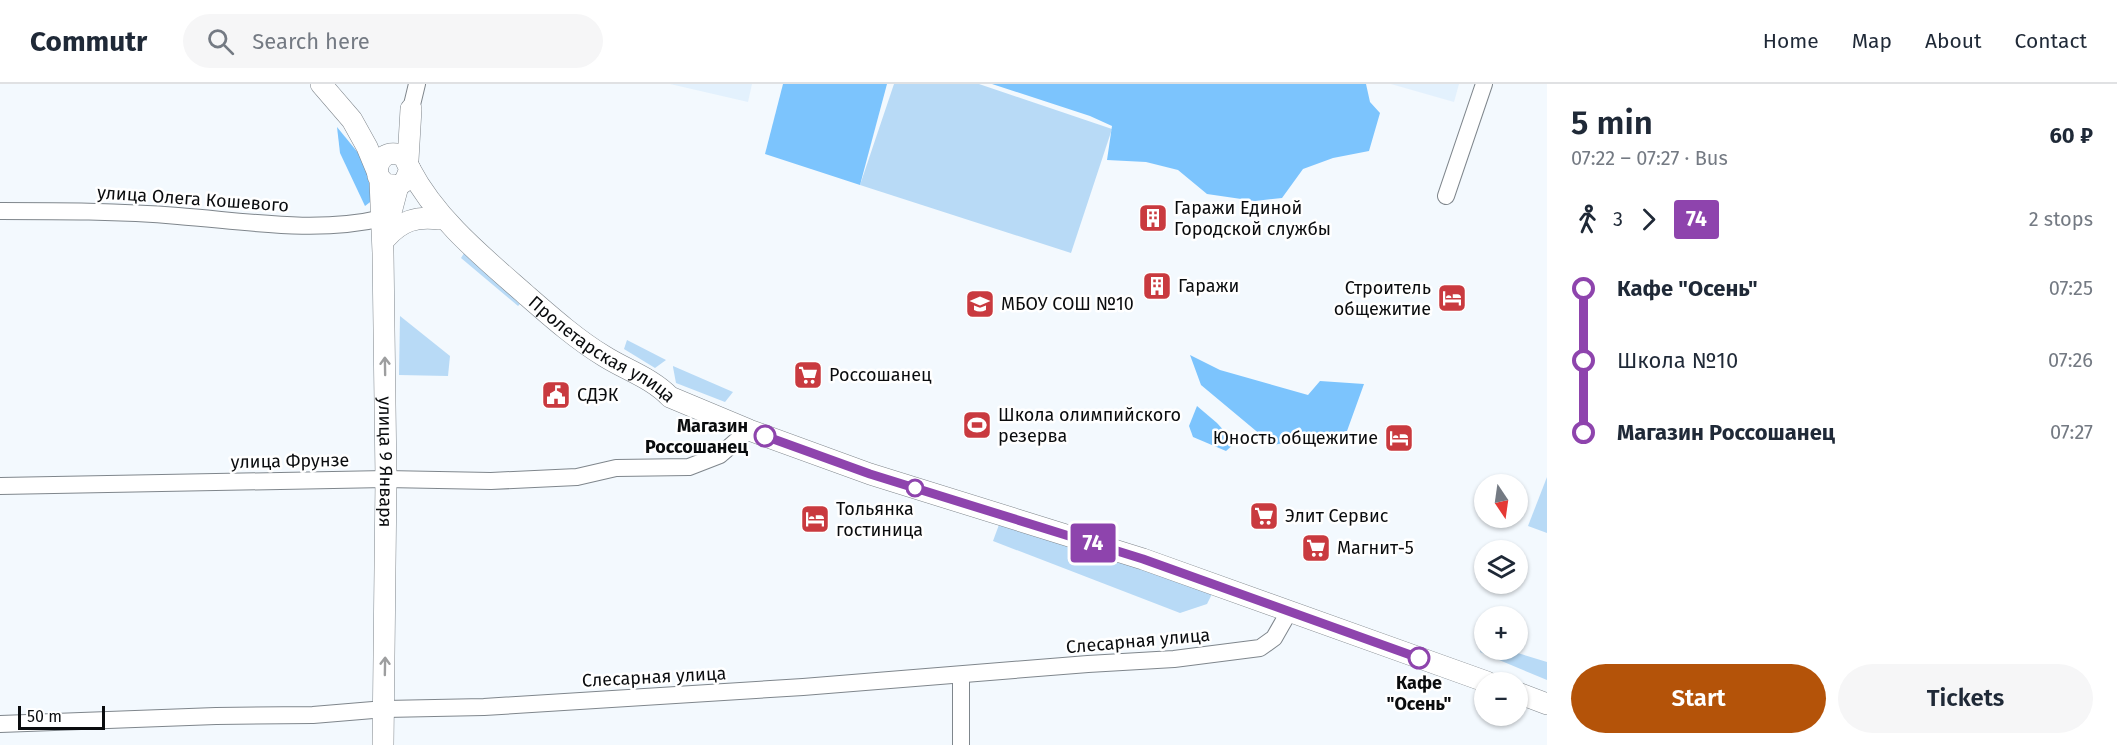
<!DOCTYPE html>
<meta charset="utf-8">
<style>
body{margin:0;font-family:"Fira Sans",sans-serif;background:#f6f6f7;color:#1f2937;height:100vh;display:flex;flex-direction:column;font-size:22px;white-space:nowrap}
*{box-sizing:border-box;margin:0}
p{font-size:20px;color:#747a83}
.icon{flex:none;width:33px;height:33px;fill:none;stroke:currentColor;stroke-width:2;stroke-linecap:round;stroke-linejoin:round}
.map{position:relative;flex:1;overflow:hidden}
.sheet{display:flex;flex-direction:column;background:#fff;width:570px}
.sheet>*{flex:none}
.badge{padding:0 12px;border-radius:4px;font-size:21px;line-height:39px}
.needle{width:39px;rotate:167deg}
.buttons{position:absolute;left:1474px;top:390px;display:grid;gap:12px}
.buttons a{display:grid;place-items:center;width:54px;height:54px;border-radius:50%;background:#fff;box-shadow:0 2px 4px #0004;font-size:30px}
.scale{position:absolute;left:18px;bottom:15px;width:87px;box-sizing:border-box;padding-left:6px;border:3px solid #0a0c0e;border-top:0;font-size:16px;line-height:21px;white-space:nowrap;color:#0a0c0e;-webkit-text-stroke:4px #fff;paint-order:stroke}
.map>.badge{position:absolute;translate:-50% -50%;box-shadow:0 0 0 3px #fff}
.legs{display:flex;align-items:center;gap:9px;height:66px;padding:0 24px;font-size:20px}
.legs p{margin-inline-start:auto}
.headline{display:flex;align-items:center;justify-content:space-between;height:102px;padding:0 24px}
h1{font-size:33px;font-weight:600;line-height:45px}
.button{display:flex;gap:12px;margin-top:auto;padding:12px 24px}
.button a{flex:1;height:69px;border-radius:36px;background:#b45309;color:#fff;font-size:24px;font-weight:600;line-height:69px;text-align:center}
.button a+a{background:#f6f6f7;color:#1f2937}
ul{padding:0 24px;list-style:none}
li{display:flex;align-items:center;gap:21px;height:72px;font-size:22px}
li i{display:grid;place-items:center;width:9px;height:100%;margin:0 8px;background:currentColor}
li i::after{content:'';width:15px;height:15px;margin:-8px;border:4px solid;border-radius:50%;background:#fff}
li p{margin-inline-start:auto}
li:first-child i{background:linear-gradient(#0000 50%,currentColor 0)}
li:last-child i{background:linear-gradient(currentColor 50%,#0000 0)}
header{display:flex;align-items:center;gap:36px;box-sizing:border-box;height:84px;padding:0 30px;background:#fff;border-bottom:2px solid #e0e1e3}
header strong{font-size:28px}
nav{display:flex;gap:33px;margin-inline-start:auto;font-size:21px}
.search{width:420px;height:54px;background:#f6f6f7;display:flex;align-items:center;gap:15px;box-sizing:border-box;padding:0 21px;border-radius:33px;color:#747a83;font-size:22px}
main{display:flex;flex:1;min-height:0}
.map>svg:first-child{display:block}
</style>
<header>
<strong>Commutr</strong>
<div class="search"><svg class="icon" aria-label="search" viewBox="0 0 24 24"><circle cx="10" cy="10" r="6"/><path d="M15 15l6 6"/></svg>Search here</div>
<nav><a>Home</a><a>Map</a><a>About</a><a>Contact</a></nav>
</header>
<main>
<div class="map">
<svg width="1547" height="661" viewBox="0 0 1547 661">
<rect width="100%" height="100%" fill="#f3f9fe"/>
<!-- built -->
<g fill="#e3f1fd">
<path d="M670,0H752L748,18Z"/>
<path d="M1391,0H1459L1454,18Z"/>
</g>
<!-- green -->
<g fill="#b8daf6">
<path d="M894,0H979L1112,45L1071,169L860,101Z"/>
<path d="M466,166L525,215L518,222L461,174Z"/>
<path d="M400,232L450,272L448,292L399,291Z"/>
<path d="M627,256L666,276L655,284L624,265Z"/>
<path d="M673,283V282L733,308L725,318L676,299Z"/>
<path d="M1547,393V449L1528,442Z"/>
<path d="M1000,438L1215,504L1207,520L1180,529L993,457Z"/>
<path d="M1484,558L1485,566H1508L1547,578V596L1480,568Z"/>
</g>
<!-- forest -->
<g fill="#7cc4fd">
<path d="M783,0H887L860,101L765,70Z"/>
<path d="M992,0H1366L1370,18L1380,29L1369,67L1333,74L1303,85L1282,114L1255,117L1207,110L1178,86L1146,78L1107,76L1112,42L1090,32Z"/>
<path d="M337,43L368,81L374,115L365,122L340,69Z"/>
<path d="M1190,271L1220,286L1308,311L1320,297L1364,300L1347,347L1273,361L1201,301Z"/>
<path d="M1197,322L1217,339L1235,359L1226,367L1193,353L1189,342Z"/>
</g>
<g fill="none" stroke-linecap="round" stroke-linejoin="round">
<!-- minor casing -->
<g stroke="#7f868c" stroke-width="18">
<g id="minor">
<path d="M411,25L417,0"/>
<path d="M1446,112L1484,0"/>
<path d="M0,127C59,127 119,127 178,132C245,137 316,150 383,134"/>
<path d="M0,402L386,395L491,397L577,393L616,384L689,383L720,371L749,346"/>
<path d="M961,591V661"/>
<path d="M0,640L216,632L313,631L385,625L484,623L803,603L1088,580L1174,575L1260,564L1274,554L1290,526"/>
</g>
</g>
<!-- major casing -->
<g stroke="#7f868c" stroke-width="22">
<g id="major">
<path d="M321,0L352,36L367,63L377,87"/>
<path d="M408,76L411,25"/>
<path id="s1" d="M410,85C436,135 483,173 525,210C549,231 576,255 604,272C626,286 652,294 670,313L749,346L870,390L1143,475L1487,598"/>
<path id="s2" d="M380,96L383,169L386,395L383,661"/>
<path d="M389,136L398,102L405,97L410,85L404,73C389,64 375,74 378,92L385,100L398,102"/>
<path d="M386,154C401,137 416,132 439,135"/>
<path d="M1518,609L1547,620"/>
</g>
</g>
<!-- minor -->
<use href="#minor" stroke="#fff" stroke-width="16"/>
<!-- major -->
<use href="#major" stroke="#fff" stroke-width="21"/>
</g>
<!-- one-way arrows -->
<defs><path id="oneway-shaft" d="M-6 0H5M1.5-3L5.5 0L1.5 3" fill="none" stroke-width="1.6" stroke-linecap="round" stroke-linejoin="round" transform="scale(1.5)"/></defs>
<g stroke="#9d9e9f">
<use href="#oneway-shaft" transform="translate(385 282) rotate(-91)"/>
<use href="#oneway-shaft" transform="translate(385 582) rotate(-89)"/>
</g>
<g fill="none" stroke-linecap="round" stroke-linejoin="round">
<!-- line-1 casing -->
<g stroke="#fff" stroke-width="14">
<path id="line-1" d="M765,352L870,390L1143,475L1419,574"/>
</g>
<!-- line-1 -->
<use href="#line-1" stroke="#8e44ad" stroke-width="9"/>
</g>
<!-- icons -->
<defs>
<g id="building-square" transform="scale(1.5)"><rect x="-9" y="-9" width="18" height="18" rx="4" fill="#c93a3f" stroke="#fff"/><path d="M-4-6H4V6H1V3H-1V6H-4ZM-2.5-4.3h1.7v1.8h-1.7ZM.8-4.3h1.7v1.8H.8ZM-2.5-1h1.7V.8h-1.7ZM.8-1h1.7V.8H.8Z" fill="#fff"/></g>
<g id="hotel-square" transform="scale(1.5)"><rect x="-9" y="-9" width="18" height="18" rx="4" fill="#c93a3f" stroke="#fff"/><path d="M-6-4.5h1.5V1H6V5H4.5V3h-9V5H-6ZM-4 0a1.8 1.8 0 1 1 3.6 0ZM.5 0V-2.5h3Q6-2.5 6 0Z" fill="#fff"/></g>
<g id="school-square" transform="scale(1.5)"><rect x="-9" y="-9" width="18" height="18" rx="4" fill="#c93a3f" stroke="#fff"/><path d="M0-5L7-2L0 1L-7-2ZM-4 1L0 2.5L4 1V4Q0 6-4 4Z" fill="#fff"/></g>
<g id="supermarket-square" transform="scale(1.5)"><rect x="-9" y="-9" width="18" height="18" rx="4" fill="#c93a3f" stroke="#fff"/><path d="M-6-5.5h2.5l.6 2H6L4.5 2H-2.5L-4.4-4H-6ZM-1.5 3.2a1.3 1.3 0 1 0 .1 0ZM3 3.2a1.3 1.3 0 1 0 .1 0Z" fill="#fff"/></g>
<g id="civic-square" transform="scale(1.5)"><rect x="-9" y="-9" width="18" height="18" rx="4" fill="#c93a3f" stroke="#fff"/><path d="M-.6-6.5H3V-4.5H.6V-3L4-1V1h2V6H-6V1h2V-1L-.6-3ZM-1.2 2.5V6h2.4V2.5Z" fill="#fff"/></g>
<g id="stadium-square" transform="scale(1.5)"><rect x="-9" y="-9" width="18" height="18" rx="4" fill="#c93a3f" stroke="#fff"/><path d="M0-5a6.5 5 0 1 0 0 10a6.5 5 0 1 0 0-10ZM-3.5-1.8h7v3.6h-7Z" fill="#fff"/></g>
</defs>
<g fill-rule="evenodd">
<use href="#building-square" x="1153" y="134"/>
<use href="#building-square" x="1157" y="202"/>
<use href="#hotel-square" x="1452" y="214"/>
<use href="#school-square" x="980" y="220"/>
<use href="#supermarket-square" x="808" y="291"/>
<use href="#civic-square" x="556" y="311"/>
<use href="#stadium-square" x="977" y="341"/>
<use href="#hotel-square" x="1399" y="354"/>
<use href="#supermarket-square" x="1264" y="432"/>
<use href="#hotel-square" x="815" y="435"/>
<use href="#supermarket-square" x="1316" y="464"/>
</g>
<!-- markers -->
<g fill="#fff" stroke="#8e44ad" stroke-width="3">
<circle cx="765" cy="352" r="10"/>
<circle cx="915" cy="404" r="8"/>
<circle cx="1419" cy="574" r="10"/>
</g>
<g text-anchor="middle" dominant-baseline="central" stroke-width="5" stroke-linejoin="round" paint-order="stroke">
<!-- street labels -->
<g font-size="18" fill="#0a0c0e" stroke="#fff">
<text transform="translate(193 115) rotate(4)">улица Олега Кошевого</text>
<text stroke="none"><textPath href="#s1" startOffset="266">Пролетарская улица</textPath></text>
<text transform="translate(290 377) rotate(-1)">улица Фрунзе</text>
<text stroke="none"><textPath href="#s2" startOffset="282">улица 9 Января</textPath></text>
<text transform="translate(1138 557) rotate(-5)">Слесарная улица</text>
<text transform="translate(654 593) rotate(-3)">Слесарная улица</text>
</g>
<!-- poi labels -->
<g font-size="18" fill="#0a0c0e" stroke="#fff" text-anchor="start">
<text x="1174" y="124">Гаражи Единой<tspan x="1174" dy="21">Городской службы</tspan></text>
<text x="1178" y="202">Гаражи</text>
<text x="1431" y="204" text-anchor="end">Строитель<tspan x="1431" dy="21">общежитие</tspan></text>
<text x="1001" y="220">МБОУ СОШ №10</text>
<text x="829" y="291">Россошанец</text>
<text x="577" y="311">СДЭК</text>
<text x="998" y="331">Школа олимпийского<tspan x="998" dy="21">резерва</tspan></text>
<text x="1378" y="354" text-anchor="end">Юность общежитие</text>
<text x="836" y="425">Тольянка<tspan x="836" dy="21">гостиница</tspan></text>
<text x="1285" y="432">Элит Сервис</text>
<text x="1337" y="464">Магнит-5</text>
</g>
<!-- stop labels -->
<g font-size="18" font-weight="bold" fill="#0a0c0e" stroke="#fff" text-anchor="end">
<text x="748" y="342">Магазин<tspan x="748" dy="21">Россошанец</tspan></text>
<text x="1419" y="599" text-anchor="middle">Кафе<tspan x="1419" dy="21">"Осень"</tspan></text>
</g>
</g>
</svg>
<div class="buttons">
<a><svg class="needle" viewBox="-14 -14 28 28"><path d="M0-13l5 13h-10z" fill="#e53935"/><path d="M0 13l5-13h-10z" fill="#747a83"/></svg></a>
<a><svg class="icon" aria-label="layers" viewBox="0 0 24 24"><path d="M12 4l9 5-9 5-9-5zM3 14l9 5 9-5"/></svg></a>
<a>+</a>
<a>−</a>
</div>
<div class="scale">50 m</div>
<b class="badge" style="left:1093px;top:459px;background:#8e44ad;color:#fff">74</b>
</div>
<section class="sheet">
<div class="headline"><div><h1>5 min</h1><p>07:22 – 07:27 · Bus</p></div><b>60 ₽</b></div>
<div class="legs"><svg class="icon" aria-label="walk" viewBox="0 0 24 24"><circle cx="13" cy="4" r="2"/><path d="M13 8l-2 6 4 7M11 14l-3 7M7 12l3-4h3l4 4"/></svg>3<svg class="icon" aria-label="forward" viewBox="0 0 24 24"><path d="M9 5l7 7-7 7"/></svg><b class="badge" style="background:#8e44ad;color:#fff">74</b><p>2 stops</p></div>
<ul>
<li><i style="color:#8e44ad"></i><b>Кафе &quot;Осень&quot;</b><p>07:25</p></li>
<li><i style="color:#8e44ad"></i><span>Школа №10</span><p>07:26</p></li>
<li><i style="color:#8e44ad"></i><b>Магазин Россошанец</b><p>07:27</p></li>
</ul>
<div class="button"><a>Start</a><a>Tickets</a></div>
</section>
</main>
